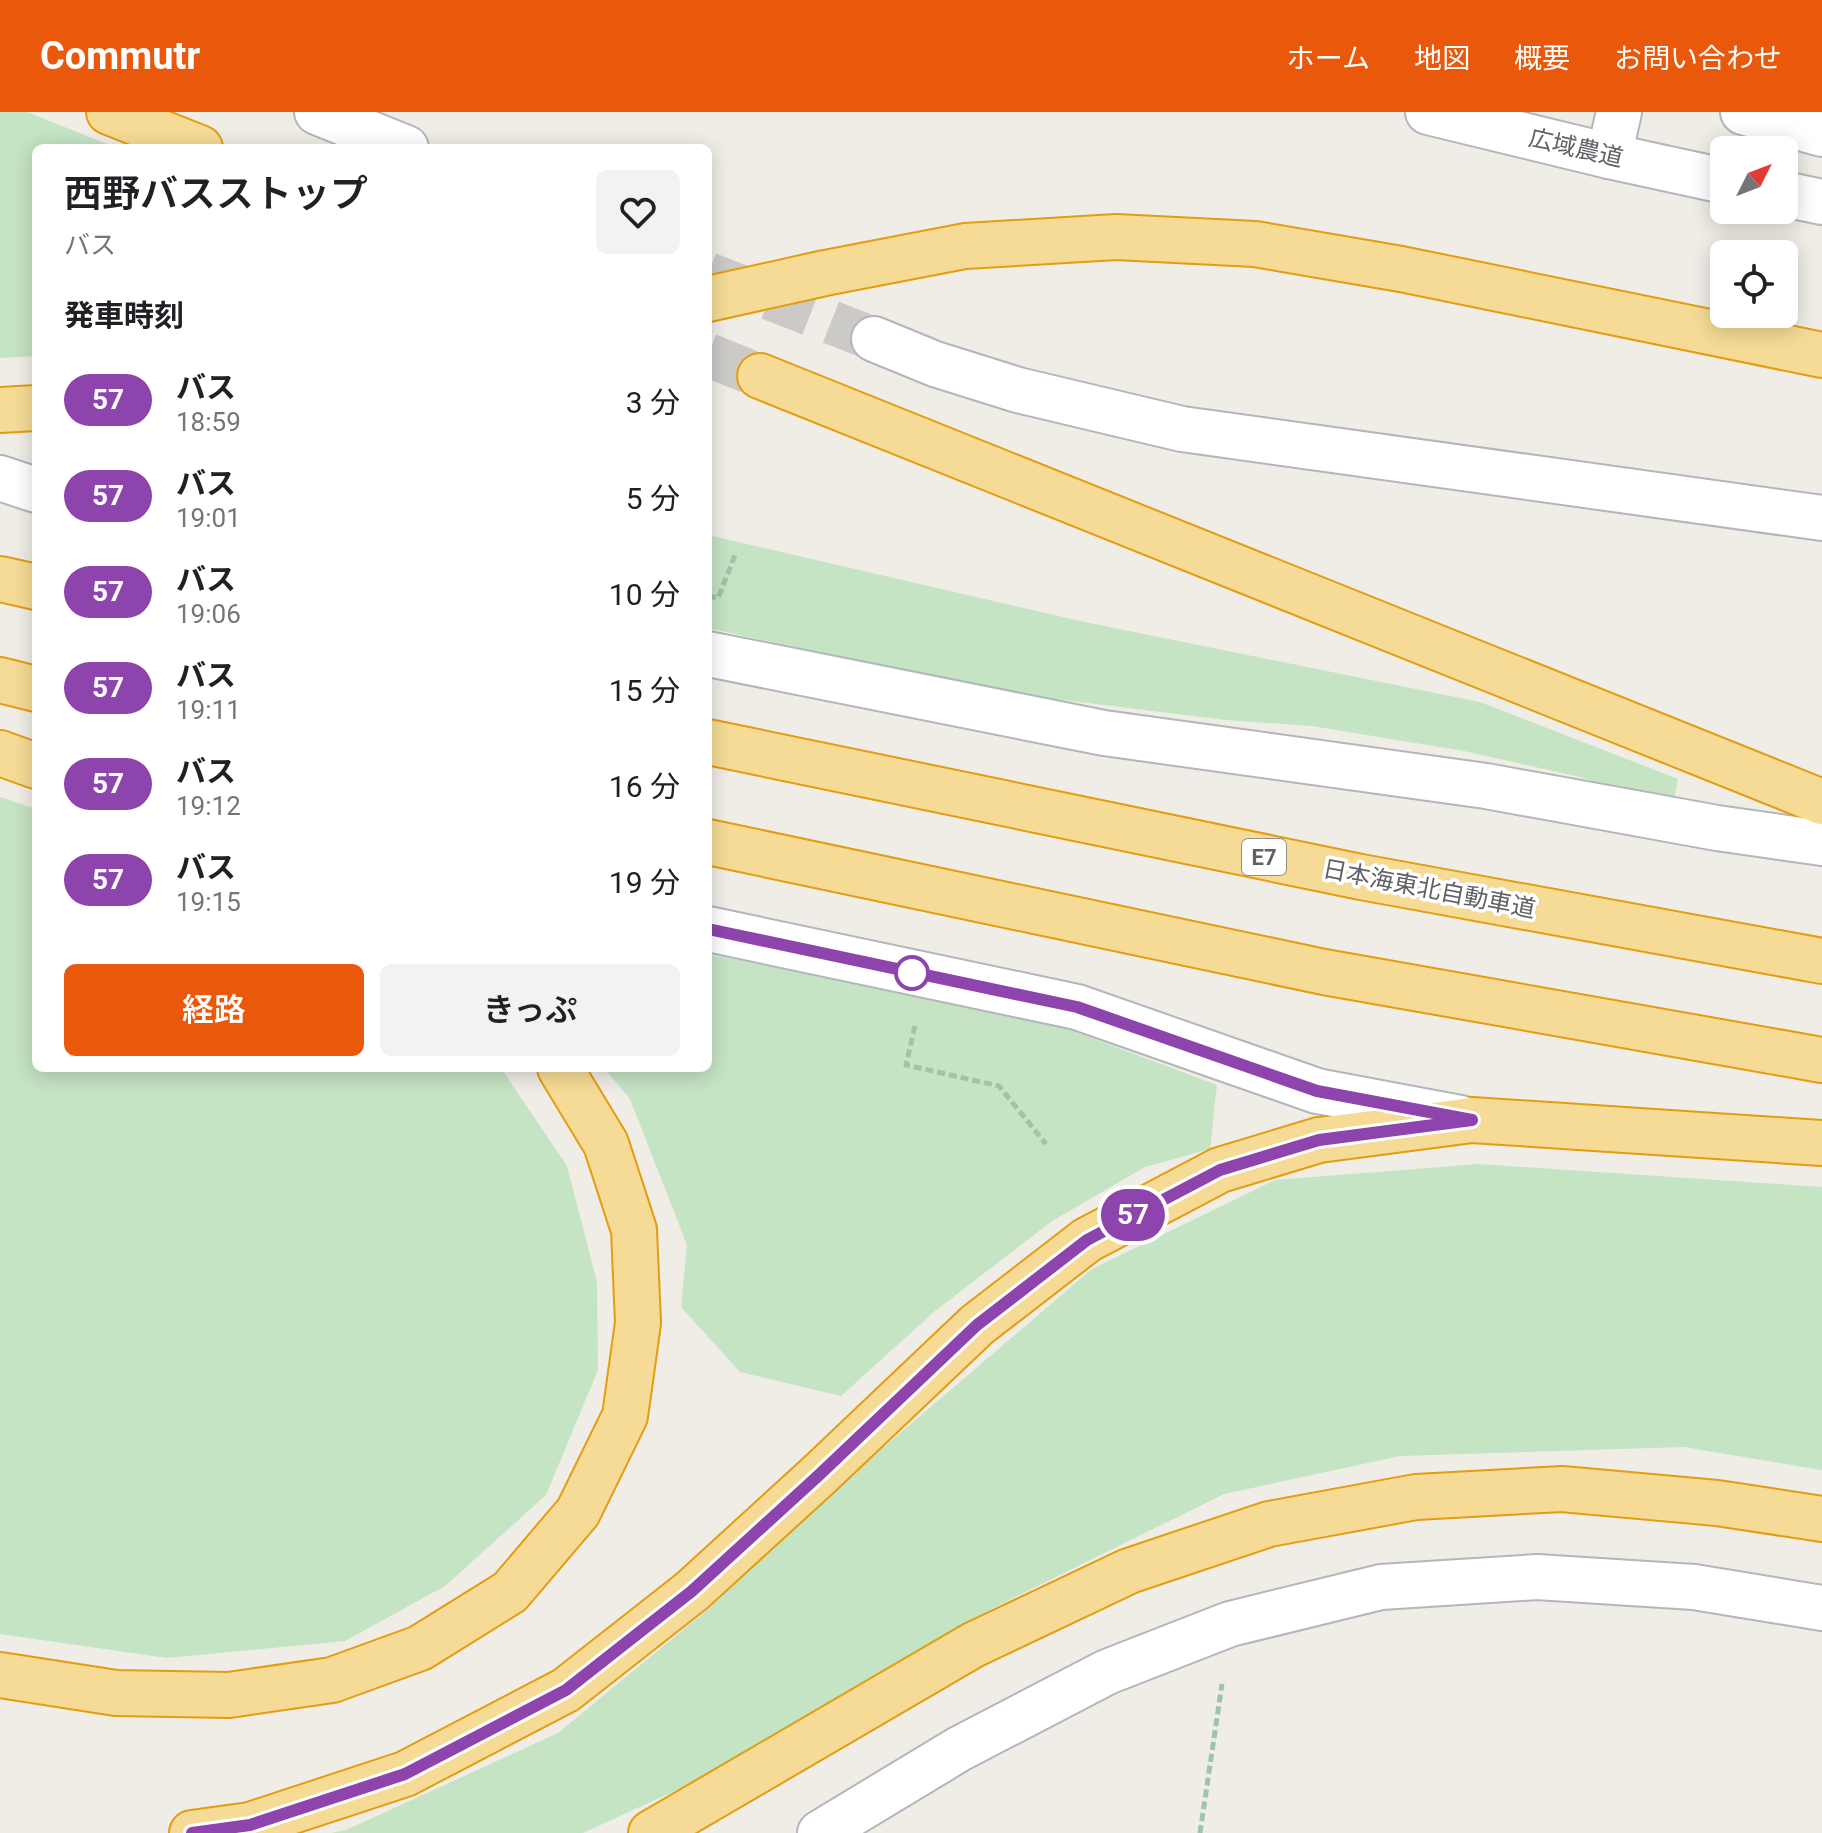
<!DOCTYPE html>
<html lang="ja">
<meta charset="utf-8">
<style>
body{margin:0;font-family:Roboto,"Noto Sans JP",sans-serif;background:#f2f2f2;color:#202124;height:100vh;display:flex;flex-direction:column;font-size:30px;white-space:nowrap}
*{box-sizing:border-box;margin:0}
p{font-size:26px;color:#757577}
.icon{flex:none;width:44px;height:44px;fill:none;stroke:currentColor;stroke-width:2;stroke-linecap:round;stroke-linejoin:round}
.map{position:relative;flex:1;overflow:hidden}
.side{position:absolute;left:32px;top:32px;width:680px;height:928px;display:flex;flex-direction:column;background:#fff;border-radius:12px;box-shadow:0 4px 20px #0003}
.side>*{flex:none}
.badge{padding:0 16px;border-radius:26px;font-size:28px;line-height:52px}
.needle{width:52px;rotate:48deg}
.tools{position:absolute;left:1710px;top:24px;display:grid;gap:16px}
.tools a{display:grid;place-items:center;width:88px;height:88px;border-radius:12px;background:#fff;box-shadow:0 4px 20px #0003;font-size:40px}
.map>.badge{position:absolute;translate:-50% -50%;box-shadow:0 0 0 4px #fff}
h2{padding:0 32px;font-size:30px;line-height:72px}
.round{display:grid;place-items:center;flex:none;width:84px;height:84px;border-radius:12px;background:#f2f2f2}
.summary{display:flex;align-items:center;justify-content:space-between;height:136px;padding:0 32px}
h1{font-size:38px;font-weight:600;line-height:60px}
.cta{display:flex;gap:16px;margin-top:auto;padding:16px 32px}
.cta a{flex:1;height:92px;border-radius:12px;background:#ea580c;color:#fff;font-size:32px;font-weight:600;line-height:92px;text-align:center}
.cta a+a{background:#f2f2f2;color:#202124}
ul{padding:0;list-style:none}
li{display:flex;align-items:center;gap:24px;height:96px;padding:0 32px}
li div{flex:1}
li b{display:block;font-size:30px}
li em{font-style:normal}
li .badge{min-width:88px;font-weight:700;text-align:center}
header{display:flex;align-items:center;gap:48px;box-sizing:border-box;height:112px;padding:0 40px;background:#ea580c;color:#fff}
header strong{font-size:38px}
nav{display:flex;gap:44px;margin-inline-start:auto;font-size:28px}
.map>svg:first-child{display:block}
</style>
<header>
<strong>Commutr</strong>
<nav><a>ホーム</a><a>地図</a><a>概要</a><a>お問い合わせ</a></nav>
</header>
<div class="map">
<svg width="1822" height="1721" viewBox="0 0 1822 1721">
<rect width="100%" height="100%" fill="#efede6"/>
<!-- green -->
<g fill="#c5e4c4">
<path d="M0,0H27L117,36H36V244L0,246Z"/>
<path d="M708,423L1080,509L1480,590L1678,667L1673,694L1580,665L1464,639L1312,614L1226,608L1006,581L708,516Z"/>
<path d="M0,685L36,697V956H501L567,1054L597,1170L598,1258L546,1383L445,1474L345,1529L167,1546L0,1522Z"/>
<path d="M708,843L816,860L1049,910L1217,973L1210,1037L1145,1055L1052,1109L935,1199L841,1284L740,1260L681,1195L687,1133L630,987L604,956H708Z"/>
<path d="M1479,1052L1822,1075V1358L1684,1335L1400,1344L1224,1382L991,1497L703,1666L583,1721H331L346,1718L558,1621L712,1494L850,1364L1092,1157L1275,1068Z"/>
</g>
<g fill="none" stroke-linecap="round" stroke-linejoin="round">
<!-- minor-tunnel -->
<path stroke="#cbcac6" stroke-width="44" stroke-dasharray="44 22" stroke-linecap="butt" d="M708,162L874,227"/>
<!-- highway-tunnel -->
<path stroke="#cbcac6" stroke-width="44" stroke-dasharray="44 22" stroke-linecap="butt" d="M708,243L760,264"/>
<!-- minor casing -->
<g stroke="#b3b6ba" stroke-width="48">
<g id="minor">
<path d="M317,0L406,36"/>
<path d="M1428,0L1609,44L1724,69"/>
<path d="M1743,0L1822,22"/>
<path d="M1609,44L1619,0"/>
<path d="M1784,82L1822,90"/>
<path d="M874,227L935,252L1018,278L1182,317L1822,406"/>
<path d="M0,366L36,378"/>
<path d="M708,542L1104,621L1486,674L1717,716L1822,731"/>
<path d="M708,817L1077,895L1317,979L1461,1006"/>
<path d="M820,1721L959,1637L1107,1560L1230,1512L1381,1475L1537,1465L1694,1475L1822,1496"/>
</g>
</g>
<!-- highway casing -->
<g stroke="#e49c11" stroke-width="48">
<g id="highway">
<path d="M109,0L200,36"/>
<path d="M708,187L825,161L965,134L1116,125L1255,132L1401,157L1822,243"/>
<path d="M760,264L1822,690"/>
<path d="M0,298L36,296"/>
<path d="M0,467L36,475"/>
<path d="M0,568L36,577"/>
<path d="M708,630L1361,765L1822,849"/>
<path d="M0,641L36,654"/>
<path d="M708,730L1324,860L1822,948"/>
<path d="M0,1563L116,1581L229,1583L332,1568L420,1536L510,1480L578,1400L625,1304L638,1211L634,1118L606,1032L560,956"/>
<path d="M192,1721L250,1713L405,1662L566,1578L692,1479L819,1363L977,1213L1087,1128L1220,1058L1319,1028L1472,1008L1822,1031"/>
<path d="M651,1721L973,1533L1129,1459L1269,1412L1416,1385L1562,1377L1717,1391L1822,1407"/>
</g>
</g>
<!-- path -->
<g stroke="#9ec5a8" stroke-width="5" stroke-dasharray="8 4" stroke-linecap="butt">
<path d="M708,484L718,486L735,443"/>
<path d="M915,914L906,953L999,974L1046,1032"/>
<path d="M1200,1721L1222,1572"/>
</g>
<!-- minor -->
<use href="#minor" stroke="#fff" stroke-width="44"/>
<!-- highway -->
<use href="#highway" stroke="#f5db96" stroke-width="44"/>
</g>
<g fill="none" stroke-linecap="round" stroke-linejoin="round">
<!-- line casing -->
<g stroke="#fff" stroke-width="18">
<path id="line" d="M192,1721L250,1713L405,1662L566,1578L692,1479L819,1363L977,1213L1087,1128L1220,1058L1319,1028L1472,1008L1317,979L1077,895L708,817"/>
</g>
<!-- line -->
<use href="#line" stroke="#8e44ad" stroke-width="12"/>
</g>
<!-- markers -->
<circle fill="#fff" stroke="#8e44ad" stroke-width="4" cx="912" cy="861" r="16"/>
<g text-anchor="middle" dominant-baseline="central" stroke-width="7" stroke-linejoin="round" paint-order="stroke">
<!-- shield labels -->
<rect fill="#fff" stroke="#8e9093" stroke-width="2" x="1242" y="727" width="44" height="36" rx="6"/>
<g font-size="22" font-weight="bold" fill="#5e6165">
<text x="1264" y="745">E7</text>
</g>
<!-- street labels -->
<g font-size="24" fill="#5e6165" stroke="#fff">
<text transform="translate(1576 36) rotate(13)">広域農道</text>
<text transform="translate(1429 777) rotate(11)">日本海東北自動車道</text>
</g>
</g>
</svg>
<div class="tools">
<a><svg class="needle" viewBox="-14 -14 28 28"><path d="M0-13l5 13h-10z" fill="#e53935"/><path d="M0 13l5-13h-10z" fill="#757577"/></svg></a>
<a><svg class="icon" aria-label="locate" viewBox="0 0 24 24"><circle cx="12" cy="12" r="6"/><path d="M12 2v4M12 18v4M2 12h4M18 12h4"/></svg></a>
</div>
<b class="badge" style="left:1133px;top:1103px;background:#8e44ad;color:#fff">57</b>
<section class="side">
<div class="summary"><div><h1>西野バスストップ</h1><p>バス</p></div><a class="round"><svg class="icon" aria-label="heart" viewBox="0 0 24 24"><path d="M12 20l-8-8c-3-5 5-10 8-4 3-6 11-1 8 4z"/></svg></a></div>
<h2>発車時刻</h2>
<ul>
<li><span class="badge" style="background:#8e44ad;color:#fff">57</span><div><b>バス</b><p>18:59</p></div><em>3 分</em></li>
<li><span class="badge" style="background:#8e44ad;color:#fff">57</span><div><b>バス</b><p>19:01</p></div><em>5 分</em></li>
<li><span class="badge" style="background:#8e44ad;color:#fff">57</span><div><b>バス</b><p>19:06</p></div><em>10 分</em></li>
<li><span class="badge" style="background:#8e44ad;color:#fff">57</span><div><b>バス</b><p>19:11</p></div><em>15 分</em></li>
<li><span class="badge" style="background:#8e44ad;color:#fff">57</span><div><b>バス</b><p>19:12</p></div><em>16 分</em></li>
<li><span class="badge" style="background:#8e44ad;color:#fff">57</span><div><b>バス</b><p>19:15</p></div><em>19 分</em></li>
</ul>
<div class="cta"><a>経路</a><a>きっぷ</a></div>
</section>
</div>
